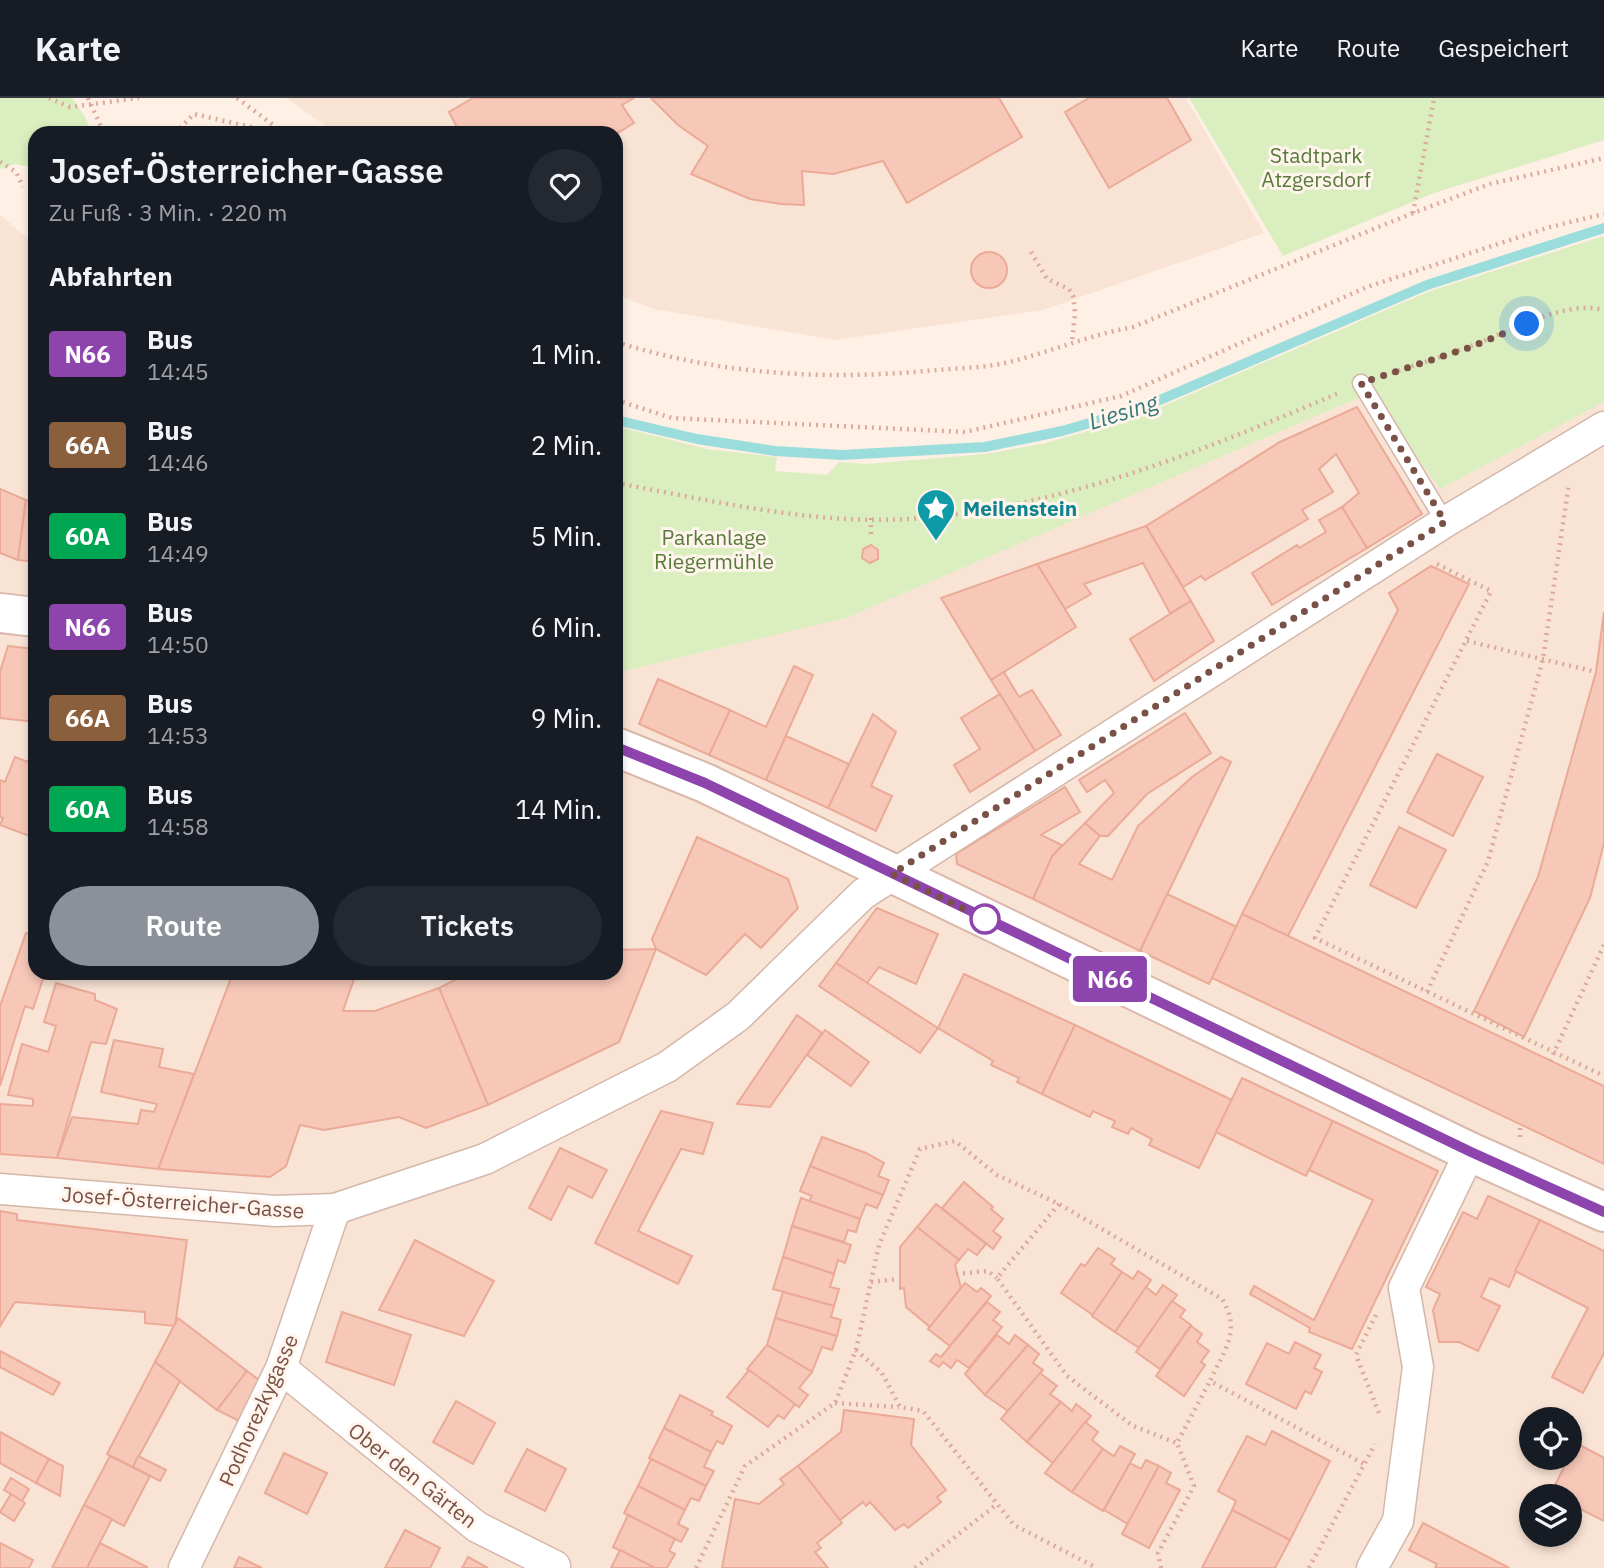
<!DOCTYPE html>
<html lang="de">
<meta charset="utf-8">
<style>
body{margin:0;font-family:"IBM Plex Sans",sans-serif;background:#242831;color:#f1f3f6;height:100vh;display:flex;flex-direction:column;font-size:26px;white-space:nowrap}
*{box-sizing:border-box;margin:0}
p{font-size:23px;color:#9ea1a6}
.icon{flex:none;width:38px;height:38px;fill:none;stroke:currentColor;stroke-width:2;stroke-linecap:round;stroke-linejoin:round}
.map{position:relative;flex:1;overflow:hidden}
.side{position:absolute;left:28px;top:28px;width:595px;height:854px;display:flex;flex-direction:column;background:#171b24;border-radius:21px;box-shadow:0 4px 10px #0003}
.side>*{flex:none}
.badge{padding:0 14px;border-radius:5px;font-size:24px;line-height:46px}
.fabs{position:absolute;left:1519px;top:1309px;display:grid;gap:14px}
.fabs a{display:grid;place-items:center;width:63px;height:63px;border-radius:50%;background:#171b24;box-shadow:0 4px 10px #0003;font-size:35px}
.you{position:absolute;width:35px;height:35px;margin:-18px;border:5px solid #fff;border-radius:50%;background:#1a73e8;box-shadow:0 0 0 10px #1a73e833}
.map>.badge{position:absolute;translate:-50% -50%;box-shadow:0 0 0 4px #fff}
h2{padding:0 21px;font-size:26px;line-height:63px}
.round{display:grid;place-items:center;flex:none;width:74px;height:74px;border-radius:37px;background:#242831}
.headline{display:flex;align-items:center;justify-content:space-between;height:119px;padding:0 21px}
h1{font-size:33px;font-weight:600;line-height:52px}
.cta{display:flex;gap:14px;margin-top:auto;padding:14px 21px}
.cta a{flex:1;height:80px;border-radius:42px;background:#8c9099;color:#fff;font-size:28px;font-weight:600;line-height:80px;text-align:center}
.cta a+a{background:#242831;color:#f1f3f6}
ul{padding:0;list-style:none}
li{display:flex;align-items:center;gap:21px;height:91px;padding:0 21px}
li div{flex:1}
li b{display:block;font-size:26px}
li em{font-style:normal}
li .badge{min-width:77px;font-weight:700;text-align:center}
header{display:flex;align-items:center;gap:42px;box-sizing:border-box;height:98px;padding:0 35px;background:#171b24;border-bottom:2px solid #363941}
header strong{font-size:33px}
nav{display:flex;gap:38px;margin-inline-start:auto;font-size:24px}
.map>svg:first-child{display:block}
</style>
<header>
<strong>Karte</strong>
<nav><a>Karte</a><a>Route</a><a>Gespeichert</a></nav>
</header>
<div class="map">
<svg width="1604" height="1470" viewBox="0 0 1604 1470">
<rect width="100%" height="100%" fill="#fef0e4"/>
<!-- residential -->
<g fill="#f9e3d4" fill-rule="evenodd">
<path d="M286,0H1186L1264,135L1043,212L835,242L654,211L616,197V35H336Z"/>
<path d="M0,117L35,146V875H616V575L846,520L1370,295L1440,391L1604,304V1470H0ZM1531,1321H1570V1360H1531ZM1531,1398H1570V1437H1531Z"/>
</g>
<!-- green -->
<g fill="#daeec0">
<path d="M0,0H72L86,20L91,35H35V70L15,66L0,71Z"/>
<path d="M1189,0H1604V42L1434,95L1283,158Z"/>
<path d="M1604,138V304L1440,391L1370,295L846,520L616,575V328L707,351L777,359L775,373L827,377L839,364L867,366L985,356L1046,345L1140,318L1430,193Z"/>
</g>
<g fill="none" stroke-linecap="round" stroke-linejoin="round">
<!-- stream -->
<path stroke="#9bdddd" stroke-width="10" d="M616,322L697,341L775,353L842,357L985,349L1062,333L1139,311L1427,187L1604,130"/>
</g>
<!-- building -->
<g fill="#f7c8b8" stroke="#ebaa97" stroke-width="2">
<path d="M473,0H634L622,7L634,25L616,36L460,35L449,14Z"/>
<path d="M651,0H999L1022,39L907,105L883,63L833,76L802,73L804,107L781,106L750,101L691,76L708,48L678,27Z"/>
<path d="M1089,0H1167L1191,42L1109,90L1065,14Z"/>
<circle cx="989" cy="172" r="18"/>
<path d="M1357,309L1422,416L1367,450L1342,409L1359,395L1336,356L1319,371L1333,394L1302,412L1308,421L1205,482L1201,478L1183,489L1146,428L1280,344Z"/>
<path d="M0,391L26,402L18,462L0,455Z"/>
<path d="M26,402L35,403V464L18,462Z"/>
<path d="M1342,409L1367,450L1272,507L1252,475L1297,447L1299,450L1326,434L1319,422Z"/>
<path d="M1146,428L1191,503L1170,515L1143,465L1084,486L1091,496L1065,511L1037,466Z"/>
<path d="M871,447L878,452V461L870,465L862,460L863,451Z"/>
<path d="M1037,466L1076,529L991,582L941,500Z"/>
<path d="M1431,468L1469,486L1288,838L1242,816L1398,512L1389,495Z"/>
<path d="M1191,503L1214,543L1154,583L1130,541Z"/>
<path d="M1604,514V745L1590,800L1524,939L1474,913L1538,779L1596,574Z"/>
<path d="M8,548L35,551V624L0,620V574Z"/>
<path d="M794,568L813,577L766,682L709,657L730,612L766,629Z"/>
<path d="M1004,574L1019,599L1032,592L1061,637L1035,653L991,582Z"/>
<path d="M658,581L730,612L709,657L639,626Z"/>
<path d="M1000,596L1035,653L970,694L954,667L980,651L961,620Z"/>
<path d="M1185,615L1211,655L1147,696L1108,738H1100L1085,725L1114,695L1105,682L1087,694L1079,682Z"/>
<path d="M873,616L896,634L871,688L892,698L876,733L828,710Z"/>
<path d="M786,638L849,666L828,710L766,682Z"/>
<path d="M32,655L35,656V740L0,727L3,720L0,719V682L5,684L15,659L28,664Z"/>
<path d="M1437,656L1483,679L1453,738L1407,714Z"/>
<path d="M1221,659L1231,664L1140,853L1033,801L1052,758L1085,725L1100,738L1079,766L1112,782L1138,728L1192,679Z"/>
<path d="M1065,689L1080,714L1041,737L1062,747L1052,758L1033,801L957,766L956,756Z"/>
<path d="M1399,729L1446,752L1416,810L1370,787Z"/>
<path d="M697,739L788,781L798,810L761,850L745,836L706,877L656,851L652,841Z"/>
<path d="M1167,796L1237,829L1209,886L1140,853Z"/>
<path d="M877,810L938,836L916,886L879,869L867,885L836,865Z"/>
<path d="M1242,816L1604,988V1066L1212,880Z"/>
<path d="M26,835L35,839V875H45L33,911L25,908L0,988V908Z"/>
<path d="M656,851L619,944L488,1007L439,890L469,875H616V852Z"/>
<path d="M836,865L938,930L920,955L819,888Z"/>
<path d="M233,875H356L343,913H375L439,890L488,1007L426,1030L399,1019L324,1032L300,1027L286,1068L270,1079L158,1071Z"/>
<path d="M964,876L1075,927L1042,996L1017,984L1019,980L991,967L993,963L938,930Z"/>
<path d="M56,885L95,896V902L117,911L106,946L91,944L57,1060L0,1056V1006L33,1008V1001L8,997L22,946L48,954L56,928L44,924Z"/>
<path d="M797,917L822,935L770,1009L737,1006Z"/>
<path d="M1075,927L1232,1002L1199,1070L1149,1047L1152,1041L1131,1030L1128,1036L1112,1029L1115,1023L1093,1013L1090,1019L1042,996Z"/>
<path d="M825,932L869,964L851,988L807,957Z"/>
<path d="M114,942L163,951L159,969L194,976L158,1071L57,1060L72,1019L138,1026L141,1012L154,1014L157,1006L101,994Z"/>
<path d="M1242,980L1333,1023L1306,1078L1216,1034Z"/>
<path d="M661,1013L713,1025L703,1056L681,1051L638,1133L692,1158L678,1186L595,1145Z"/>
<path d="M1333,1023L1438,1073L1352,1251L1309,1234L1310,1230L1250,1196L1254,1188L1314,1222L1373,1102L1309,1072Z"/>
<path d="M822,1039L866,1055L884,1065L878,1078L889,1082L883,1097L810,1068Z"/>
<path d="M560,1050L607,1072L592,1100L568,1088L551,1122L529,1110Z"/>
<path d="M810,1068L883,1097L877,1110L866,1106L860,1121L809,1103L812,1098L800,1093Z"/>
<path d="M964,1084L993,1109L991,1111L1003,1121L993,1133L1001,1139L993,1151L942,1110Z"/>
<path d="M1488,1098L1540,1122L1509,1189L1490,1180L1481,1199L1500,1208L1478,1253L1459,1244H1439L1433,1212L1440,1196L1426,1189L1463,1114L1477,1121Z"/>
<path d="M801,1100L860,1121L856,1134L848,1132L844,1144L792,1128Z"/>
<path d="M936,1106L986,1146L977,1157L968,1151L959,1162L917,1129Z"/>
<path d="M0,1113L17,1116V1122L187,1142L175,1228L145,1225V1214L15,1204L0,1228Z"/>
<path d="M1540,1122L1604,1153V1255L1583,1295L1552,1279L1588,1210L1515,1173Z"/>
<path d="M792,1128L851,1147L845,1165L838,1162L834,1176L783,1159Z"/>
<path d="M917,1129L959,1162L955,1167L961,1190L930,1229L906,1209L904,1190L900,1191V1149Z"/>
<path d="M415,1142L494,1183L464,1238L379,1212Z"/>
<path d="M1098,1150L1115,1161L1111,1166L1122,1174L1093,1217L1061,1195L1081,1166L1085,1168Z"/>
<path d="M783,1159L834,1176L830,1189L839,1191L834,1208L773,1191Z"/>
<path d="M1138,1173L1151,1182L1115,1234L1092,1218L1122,1174L1133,1181Z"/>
<path d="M965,1185L977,1194L981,1190L991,1198L950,1248L928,1231Z"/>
<path d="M1163,1187L1177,1197L1139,1250L1115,1234L1146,1189L1156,1197Z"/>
<path d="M783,1194L834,1208L831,1219L841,1222L837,1238L775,1220Z"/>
<path d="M1172,1203L1185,1212L1180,1219L1191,1227L1160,1271L1136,1254Z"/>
<path d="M987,1204L1000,1214L993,1222L1002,1229L969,1270L957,1262L951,1270L943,1264L939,1269L930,1263L936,1256L941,1259Z"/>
<path d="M342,1214L411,1237L394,1287L326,1264Z"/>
<path d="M178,1220L247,1273L217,1312L155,1264Z"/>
<path d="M775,1220L837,1238L832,1252L822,1249L812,1274L767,1247Z"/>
<path d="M1191,1228L1202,1236L1197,1244L1209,1253L1201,1264L1205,1267L1184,1298L1156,1278Z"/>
<path d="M997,1237L1009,1246L1015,1237L1028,1247L985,1297L965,1276Z"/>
<path d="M1295,1244L1321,1257L1314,1270L1322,1274L1311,1296L1305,1293L1296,1311L1246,1286L1267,1245L1289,1256Z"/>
<path d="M767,1247L812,1274L799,1290L808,1297L799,1309L747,1271Z"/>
<path d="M1028,1247L1039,1256L1033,1265L1043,1272L1008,1313L985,1297Z"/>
<path d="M0,1253L60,1285L53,1297L0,1269Z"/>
<path d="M155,1264L180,1283L133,1369L107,1356Z"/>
<path d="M749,1272L795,1306L784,1321L778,1317L768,1329L727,1299Z"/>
<path d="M247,1273L259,1282L239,1323L217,1312Z"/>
<path d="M1040,1275L1057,1288L1050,1296L1061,1304L1027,1344L1001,1321Z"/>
<path d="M680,1297L713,1314L711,1317L732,1328L723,1346L717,1343L711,1354L664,1330Z"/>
<path d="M456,1303L495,1325L473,1366L433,1344Z"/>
<path d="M1061,1304L1072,1313L1076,1306L1091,1318L1053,1365L1027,1344Z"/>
<path d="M844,1312L914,1321L911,1347L946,1392L937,1399L941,1404L908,1430L904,1426L895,1432L870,1404L866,1408L863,1404L840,1422L798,1368L841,1334Z"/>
<path d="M1085,1324L1098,1334L1092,1342L1103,1351L1072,1394L1045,1375Z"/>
<path d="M664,1330L711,1354L704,1369L714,1373L706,1388L649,1360Z"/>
<path d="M1272,1333L1330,1363L1290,1442L1232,1412L1236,1403L1218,1393L1247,1338L1265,1347Z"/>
<path d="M0,1334L49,1361L36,1385L0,1365Z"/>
<path d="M1576,1345L1604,1360V1423L1570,1406V1398L1550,1397Z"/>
<path d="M1120,1348L1135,1356L1103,1413L1072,1394L1103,1351L1114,1358Z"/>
<path d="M527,1351L566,1371L545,1413L505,1393Z"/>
<path d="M284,1355L327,1375L307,1416L265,1395Z"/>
<path d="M110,1358L150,1378L124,1428L84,1407Z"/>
<path d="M138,1358L166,1372L160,1383L133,1369Z"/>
<path d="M49,1361L63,1368L60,1398L36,1385Z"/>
<path d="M651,1361L706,1388L699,1403L691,1400L685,1412L638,1388Z"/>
<path d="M1146,1362L1159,1368L1128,1426L1104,1412L1130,1365L1141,1371Z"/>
<path d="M798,1368L842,1425L817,1445L821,1450L815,1454L828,1470H722L735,1401L759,1406L784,1386L780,1381Z"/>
<path d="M1159,1368L1171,1375L1166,1385L1180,1392L1149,1450L1122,1436Z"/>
<path d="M11,1380L29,1391L22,1403L4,1392Z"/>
<path d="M638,1388L685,1412L678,1426L688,1431L681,1444L624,1415Z"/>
<path d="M11,1396L25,1405L14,1423L0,1414Z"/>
<path d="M84,1407L112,1421L87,1470H52Z"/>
<path d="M1232,1412L1290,1442L1275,1470H1202Z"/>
<path d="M628,1417L675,1441L669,1453L675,1456L667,1470H655L613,1449Z"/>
<path d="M1423,1425L1509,1470H1435L1437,1466L1409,1452Z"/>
<path d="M405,1432L440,1450L430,1470H385Z"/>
<path d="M0,1445L33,1462L29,1470H0Z"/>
<path d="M100,1445L147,1469L146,1470H87Z"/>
<path d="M620,1452L655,1470H611Z"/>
<path d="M239,1459L262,1470H234Z"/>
<path d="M468,1459L488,1470H462Z"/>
</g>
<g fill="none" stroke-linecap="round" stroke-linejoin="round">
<!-- service casing -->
<g stroke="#d4b7ab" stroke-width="19">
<path id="service" d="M1361,285L1445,424"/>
</g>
<!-- minor casing -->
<g stroke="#d4b7ab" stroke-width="33">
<g id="minor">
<path d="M0,1091L275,1113L335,1111L485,1061L667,969L738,918L863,796L1445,424L1604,329"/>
<path d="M281,1270L477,1429L555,1468"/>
<path d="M184,1470L281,1270L335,1111"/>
<path d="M1372,1470L1398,1423L1418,1269L1404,1190L1470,1054"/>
</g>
</g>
<!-- secondary casing -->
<g stroke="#dab8aa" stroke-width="42">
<g id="secondary">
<path d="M0,515L35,519"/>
<path d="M616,649L705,685L1470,1054L1604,1114"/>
</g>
</g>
<!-- path -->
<g stroke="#dcaa9b" stroke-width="4.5" stroke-dasharray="2 5" stroke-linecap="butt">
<path d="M49,0L70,9L139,0"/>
<path d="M88,0L104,35"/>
<path d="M237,0L284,35"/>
<path d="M175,35L194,16L277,35"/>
<path d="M0,64L16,74L23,89"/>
<path d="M1413,115L1434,0"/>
<path d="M1031,154L1047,181L1069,191L1073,198L1075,215L1072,244"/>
<path d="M616,244C721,277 827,283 936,272C959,270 983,270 1005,265C1048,255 1089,237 1133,229L1413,115L1490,86L1604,60"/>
<path d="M1385,277C1413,268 1441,259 1468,249C1506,236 1564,201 1604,212"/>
<path d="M616,302L672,320L965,334L1121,298L1367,189L1550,129L1604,116"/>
<path d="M616,385C715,403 820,429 921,420C1066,408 1208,351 1341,294"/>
<path d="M871,420V440"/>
<path d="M1437,466L1491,493L1315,840L1604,978"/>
<path d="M1467,543L1596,574"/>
<path d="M1427,894L1488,763L1543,561L1569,385"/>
<path d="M1550,963L1604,847"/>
<path d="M1520,1039V1026"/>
<path d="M1059,1106L997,1180L1067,1278L1133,1328L1177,1345"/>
<path d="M956,1176L988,1173L997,1180"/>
<path d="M871,1184L898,1181"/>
<path d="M1376,1217L1356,1257L1379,1315"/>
<path d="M856,1252L879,1147L920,1051L955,1043L997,1077L1059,1106L1222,1201C1242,1233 1224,1252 1210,1283L1366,1367"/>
<path d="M835,1305L899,1309"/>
<path d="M696,1470L745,1368L835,1305L856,1252L882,1275L900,1309L923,1313L1014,1427L1097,1470"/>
<path d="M915,1470L996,1407"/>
<path d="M1161,1470L1158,1455L1194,1388L1177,1345L1210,1283"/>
<path d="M1309,1470L1375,1346"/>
</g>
<!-- service -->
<use href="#service" stroke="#fff" stroke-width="16"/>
<!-- minor -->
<use href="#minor" stroke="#fff" stroke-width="30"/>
<!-- secondary -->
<use href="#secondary" stroke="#fff" stroke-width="38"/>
</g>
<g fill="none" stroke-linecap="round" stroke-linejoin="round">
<!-- line casing -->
<g stroke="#fff" stroke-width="16">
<path id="line" d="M616,649L705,685L1471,1054L1604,1114"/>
</g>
<!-- line -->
<use href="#line" stroke="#8e44ad" stroke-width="10"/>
<!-- walk -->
<path stroke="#7a5146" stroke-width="7" stroke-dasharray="0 12.6" d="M985,821L892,776L1445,424L1361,285L1468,250L1527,226"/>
</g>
<!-- icons -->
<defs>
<g id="sight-pin" transform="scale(2.0125)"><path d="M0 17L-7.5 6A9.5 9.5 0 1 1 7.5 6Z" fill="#0f9aa8" stroke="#fff5ec"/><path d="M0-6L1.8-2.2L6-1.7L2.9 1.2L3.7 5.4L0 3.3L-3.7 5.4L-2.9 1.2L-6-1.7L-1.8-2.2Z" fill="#fff"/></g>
</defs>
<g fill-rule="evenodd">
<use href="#sight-pin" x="936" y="410"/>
</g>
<!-- markers -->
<circle fill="#fff" stroke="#8e44ad" stroke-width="3.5" cx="985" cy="821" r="14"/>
<g text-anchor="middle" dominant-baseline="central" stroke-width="6" stroke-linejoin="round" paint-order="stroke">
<!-- park labels -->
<g font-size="21" fill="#587b3b" stroke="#fff5ec">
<text x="1316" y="57">Stadtpark<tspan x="1316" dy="24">Atzgersdorf</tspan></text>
<text x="714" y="439">Parkanlage<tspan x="714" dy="24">Riegermühle</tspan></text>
</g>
<!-- culture labels -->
<g font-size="21" font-weight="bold" fill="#0d838f" stroke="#fff5ec" text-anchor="start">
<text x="963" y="410">Meilenstein</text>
</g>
<!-- street labels -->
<g font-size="21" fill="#7a5146" stroke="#fff5ec">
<text transform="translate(183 1104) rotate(4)">Josef-Österreicher-Gasse</text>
<text transform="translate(258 1312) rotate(-66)">Podhorezkygasse</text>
<text transform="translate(413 1377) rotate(38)">Ober den Gärten</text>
</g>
<!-- water labels -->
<g font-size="23" font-style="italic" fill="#357979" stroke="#fff5ec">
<text transform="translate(1123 313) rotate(-17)">Liesing</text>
</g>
</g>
</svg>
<div class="fabs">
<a><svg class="icon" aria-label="locate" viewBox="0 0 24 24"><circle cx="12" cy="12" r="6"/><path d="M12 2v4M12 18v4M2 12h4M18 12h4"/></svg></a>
<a><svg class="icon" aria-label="layers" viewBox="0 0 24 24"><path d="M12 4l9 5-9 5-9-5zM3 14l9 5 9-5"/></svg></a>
</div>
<div class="you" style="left:1527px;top:226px"></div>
<b class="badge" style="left:1110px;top:881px;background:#8e44ad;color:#fff">N66</b>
<section class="side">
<div class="headline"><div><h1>Josef-Österreicher-Gasse</h1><p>Zu Fuß · 3 Min. · 220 m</p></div><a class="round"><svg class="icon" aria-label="heart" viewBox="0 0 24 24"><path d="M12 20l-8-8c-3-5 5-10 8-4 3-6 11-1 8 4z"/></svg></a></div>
<h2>Abfahrten</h2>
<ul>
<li><span class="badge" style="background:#8e44ad;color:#fff">N66</span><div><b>Bus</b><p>14:45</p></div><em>1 Min.</em></li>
<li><span class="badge" style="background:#8b5e3c;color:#fff">66A</span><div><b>Bus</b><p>14:46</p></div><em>2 Min.</em></li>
<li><span class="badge" style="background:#00a651;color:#fff">60A</span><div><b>Bus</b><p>14:49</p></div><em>5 Min.</em></li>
<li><span class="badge" style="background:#8e44ad;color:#fff">N66</span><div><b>Bus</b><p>14:50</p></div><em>6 Min.</em></li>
<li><span class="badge" style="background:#8b5e3c;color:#fff">66A</span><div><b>Bus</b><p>14:53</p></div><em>9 Min.</em></li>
<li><span class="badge" style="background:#00a651;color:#fff">60A</span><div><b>Bus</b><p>14:58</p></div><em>14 Min.</em></li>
</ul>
<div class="cta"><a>Route</a><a>Tickets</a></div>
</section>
</div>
